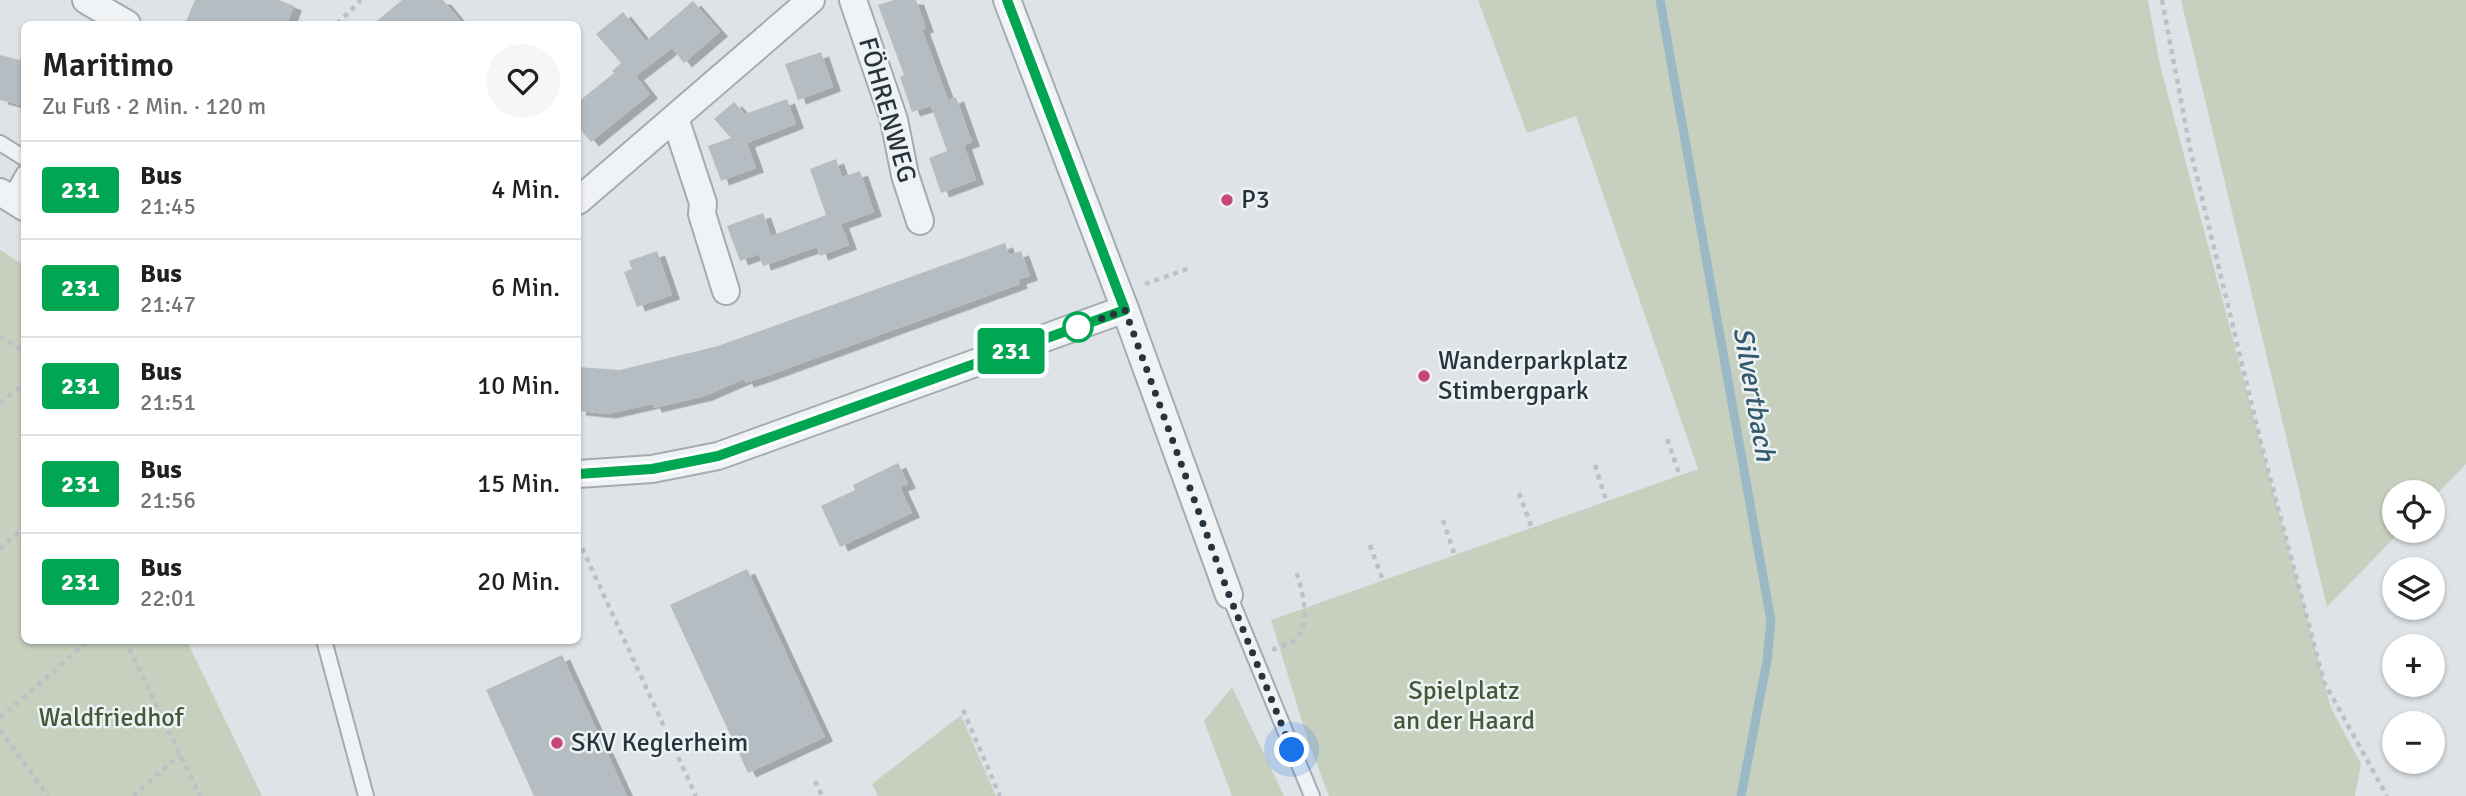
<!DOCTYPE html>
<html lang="de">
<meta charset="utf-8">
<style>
body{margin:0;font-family:Signika,sans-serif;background:#f6f6f6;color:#202124;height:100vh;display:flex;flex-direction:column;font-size:26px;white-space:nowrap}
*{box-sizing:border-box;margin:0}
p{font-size:23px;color:#757577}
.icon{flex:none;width:38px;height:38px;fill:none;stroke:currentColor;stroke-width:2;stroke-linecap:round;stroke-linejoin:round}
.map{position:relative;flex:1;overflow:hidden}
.drawer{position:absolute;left:21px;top:21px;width:560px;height:623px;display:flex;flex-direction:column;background:#fff;border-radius:10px;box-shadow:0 2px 5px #0004}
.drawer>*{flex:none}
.badge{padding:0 14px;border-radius:5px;font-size:24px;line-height:46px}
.tools{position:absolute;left:2382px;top:480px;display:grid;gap:14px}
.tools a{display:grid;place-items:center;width:63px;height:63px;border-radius:50%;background:#fff;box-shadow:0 2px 5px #0004;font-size:35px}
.you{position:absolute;width:35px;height:35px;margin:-18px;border:5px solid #fff;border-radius:50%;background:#1a73e8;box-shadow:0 0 0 10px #1a73e833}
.map>.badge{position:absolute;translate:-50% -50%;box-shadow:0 0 0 4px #fff}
.round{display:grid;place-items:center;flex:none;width:74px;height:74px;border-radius:37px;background:#f6f6f6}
.summary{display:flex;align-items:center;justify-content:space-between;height:119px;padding:0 21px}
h1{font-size:33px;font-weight:600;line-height:52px}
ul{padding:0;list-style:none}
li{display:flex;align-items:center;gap:21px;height:98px;padding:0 21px;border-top:2px solid #e0e0e0}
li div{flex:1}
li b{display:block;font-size:26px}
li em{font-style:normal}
li .badge{min-width:77px;font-weight:700;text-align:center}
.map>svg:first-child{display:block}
</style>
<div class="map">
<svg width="2466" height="796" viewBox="0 0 2466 796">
<defs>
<filter id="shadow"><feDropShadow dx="8" dy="4.5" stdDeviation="0" flood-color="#0004"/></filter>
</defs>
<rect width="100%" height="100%" fill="#dee3e7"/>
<!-- green -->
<g fill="#c7d0bf">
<path d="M1478,0H2148L2160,65L2331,708L2361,764L2355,796H1329L1308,741L1271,620L1698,469L1576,116L1527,133Z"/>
<path d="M2181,0H2466V464L2433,498L2432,492H2394V530H2402L2327,607Z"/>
<path d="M0,250L24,265V640L187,641L262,796H0Z"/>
<path d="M1232,687L1284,796H1232L1204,721Z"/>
<path d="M961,715L996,796H878L872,784Z"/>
</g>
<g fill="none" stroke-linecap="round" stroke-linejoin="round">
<!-- stream -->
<path stroke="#9ab8c5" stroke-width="9" d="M1660,0L1771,621L1767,661L1741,796"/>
</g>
<!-- building -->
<g fill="#b5bdc3" filter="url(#shadow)">
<path d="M195,0H279L294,6L287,24H185Z"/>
<path d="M402,0H443L463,24H373Z"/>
<path d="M894,0H916L926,28L922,29L948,100L956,97L972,142L964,145L976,180L941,193L929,158L947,151L931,106L912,112L900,77L904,75L878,5Z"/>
<path d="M693,1L720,32L684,63L672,48L636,76L650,94L591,142L578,127V102L614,73L612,71L621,63L596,34L623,12L646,41Z"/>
<path d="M821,52L833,87L798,100L785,64Z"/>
<path d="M0,55L24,61V106L0,100Z"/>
<path d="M787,99L796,124L747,143L756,168L721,181L708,146L731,138L714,119L734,102L745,114Z"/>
<path d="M836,159L842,177L860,171L874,212L841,224L849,245L820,256L817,247L763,266L759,254L740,261L727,226L763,213L771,236L826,215L810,169Z"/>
<path d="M1005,243L1009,255L1021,251L1030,276L1018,280L1020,284L764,377L746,383L744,379L705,396L654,408L652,404L608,414L578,411V367L620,370L718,346Z"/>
<path d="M657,251L672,295L637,307L624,272L632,269L629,261Z"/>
<path d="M898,463L908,484L900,487L912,513L840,547L821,506L855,490L853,485Z"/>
<path d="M747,569L825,737L748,773L670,605Z"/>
<path d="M562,655L627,796H534L486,690Z"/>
</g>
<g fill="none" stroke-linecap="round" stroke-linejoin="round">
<!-- service casing -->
<g stroke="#a4abb1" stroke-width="18">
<g id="service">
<path d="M0,143L24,158"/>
<path d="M10,198L24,173"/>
<path d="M1229,595L1312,796"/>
<path d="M324,640L366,796"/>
</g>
</g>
<!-- minor casing -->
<g stroke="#a4abb1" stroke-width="30">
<g id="minor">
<path d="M86,0L127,24"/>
<path d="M853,0L894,120L905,175L920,221"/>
<path d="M1007,0L1125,309L1229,595"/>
<path d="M675,118L703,203L702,214L726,291"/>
<path d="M0,192L24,207"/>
<path d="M578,201L811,0"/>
<path d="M578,474L652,469L718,456L1125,309"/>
</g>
</g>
<!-- path -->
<g stroke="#bcc1c5" stroke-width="4.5" stroke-dasharray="5 5" stroke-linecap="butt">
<path d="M2162,0L2190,148L2261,443L2324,682L2387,796"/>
<path d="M337,24L361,0"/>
<path d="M1145,284L1190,268"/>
<path d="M0,336L24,352"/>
<path d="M0,403L24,384"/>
<path d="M1667,439L1680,476"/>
<path d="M1595,465L1606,500"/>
<path d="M1519,493L1531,526"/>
<path d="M1443,520L1454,553"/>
<path d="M578,539L696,796"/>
<path d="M1370,545L1382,578"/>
<path d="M0,549L24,527"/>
<path d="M125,640L200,796"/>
<path d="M1272,650C1279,647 1287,645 1293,641C1313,626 1302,590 1296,571"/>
<path d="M963,710L1000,796"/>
<path d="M0,718L89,640"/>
<path d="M0,730L48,796"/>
<path d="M815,781L822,796"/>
<path d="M133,796L180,755"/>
</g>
<!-- service -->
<use href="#service" stroke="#f0f3f5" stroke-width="14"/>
<!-- minor -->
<use href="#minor" stroke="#f0f3f5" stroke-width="26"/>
</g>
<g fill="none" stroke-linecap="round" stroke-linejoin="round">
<!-- line casing -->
<g stroke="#fff" stroke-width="16">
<path id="line" d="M578,474L652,469L718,456L1125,310L1007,0"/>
</g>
<!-- line -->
<use href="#line" stroke="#00a651" stroke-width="10"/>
<!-- walk -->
<path stroke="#28343d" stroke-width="7" stroke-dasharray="0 12.6" d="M1078,327L1125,310L1229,595L1292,750"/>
</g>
<!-- markers -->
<g fill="#c74776" stroke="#edf2f4" stroke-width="2.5">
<circle cx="1227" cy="200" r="7"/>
<circle cx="1424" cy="376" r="7"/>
<circle cx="557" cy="743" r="7"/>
</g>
<circle fill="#fff" stroke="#00a651" stroke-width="3.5" cx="1078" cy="327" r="14"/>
<g text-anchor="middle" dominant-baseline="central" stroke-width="5" stroke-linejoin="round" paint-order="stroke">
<!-- street labels -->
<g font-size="26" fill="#28343d" stroke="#edf2f4">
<text transform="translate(887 110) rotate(74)">FÖHRENWEG</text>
</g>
<!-- poi labels -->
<g font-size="26" fill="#28343d" stroke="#edf2f4" text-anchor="start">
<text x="1241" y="200">P3</text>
<text x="1438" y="361">Wanderparkplatz<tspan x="1438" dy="30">Stimbergpark</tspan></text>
<text x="571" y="743">SKV Keglerheim</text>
</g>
<!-- park labels -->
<g font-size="26" fill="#435836" stroke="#edf2f4">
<text x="1464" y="691">Spielplatz<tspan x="1464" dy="30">an der Haard</tspan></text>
<text x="111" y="718">Waldfriedhof</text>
</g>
<!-- water labels -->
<g font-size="28" font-style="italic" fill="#345a6e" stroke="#edf2f4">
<text transform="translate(1754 394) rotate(80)">Silvertbach</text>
</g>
</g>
</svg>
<div class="tools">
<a><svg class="icon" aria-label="locate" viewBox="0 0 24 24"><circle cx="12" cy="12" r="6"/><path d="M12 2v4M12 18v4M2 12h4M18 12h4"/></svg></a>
<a><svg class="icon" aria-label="layers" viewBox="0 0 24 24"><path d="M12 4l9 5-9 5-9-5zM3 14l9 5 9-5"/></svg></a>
<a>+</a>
<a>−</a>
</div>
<div class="you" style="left:1292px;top:750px"></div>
<b class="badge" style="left:1011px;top:351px;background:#00a651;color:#fff">231</b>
<section class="drawer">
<div class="summary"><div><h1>Maritimo</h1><p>Zu Fuß · 2 Min. · 120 m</p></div><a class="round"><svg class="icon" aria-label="heart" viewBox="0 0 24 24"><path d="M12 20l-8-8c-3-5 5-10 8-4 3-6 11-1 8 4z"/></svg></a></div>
<ul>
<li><span class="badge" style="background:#00a651;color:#fff">231</span><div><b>Bus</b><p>21:45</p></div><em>4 Min.</em></li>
<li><span class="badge" style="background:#00a651;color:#fff">231</span><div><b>Bus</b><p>21:47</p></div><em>6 Min.</em></li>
<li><span class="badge" style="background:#00a651;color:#fff">231</span><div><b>Bus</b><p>21:51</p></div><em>10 Min.</em></li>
<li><span class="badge" style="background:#00a651;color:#fff">231</span><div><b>Bus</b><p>21:56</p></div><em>15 Min.</em></li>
<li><span class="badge" style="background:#00a651;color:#fff">231</span><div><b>Bus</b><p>22:01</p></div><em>20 Min.</em></li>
</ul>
</section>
</div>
